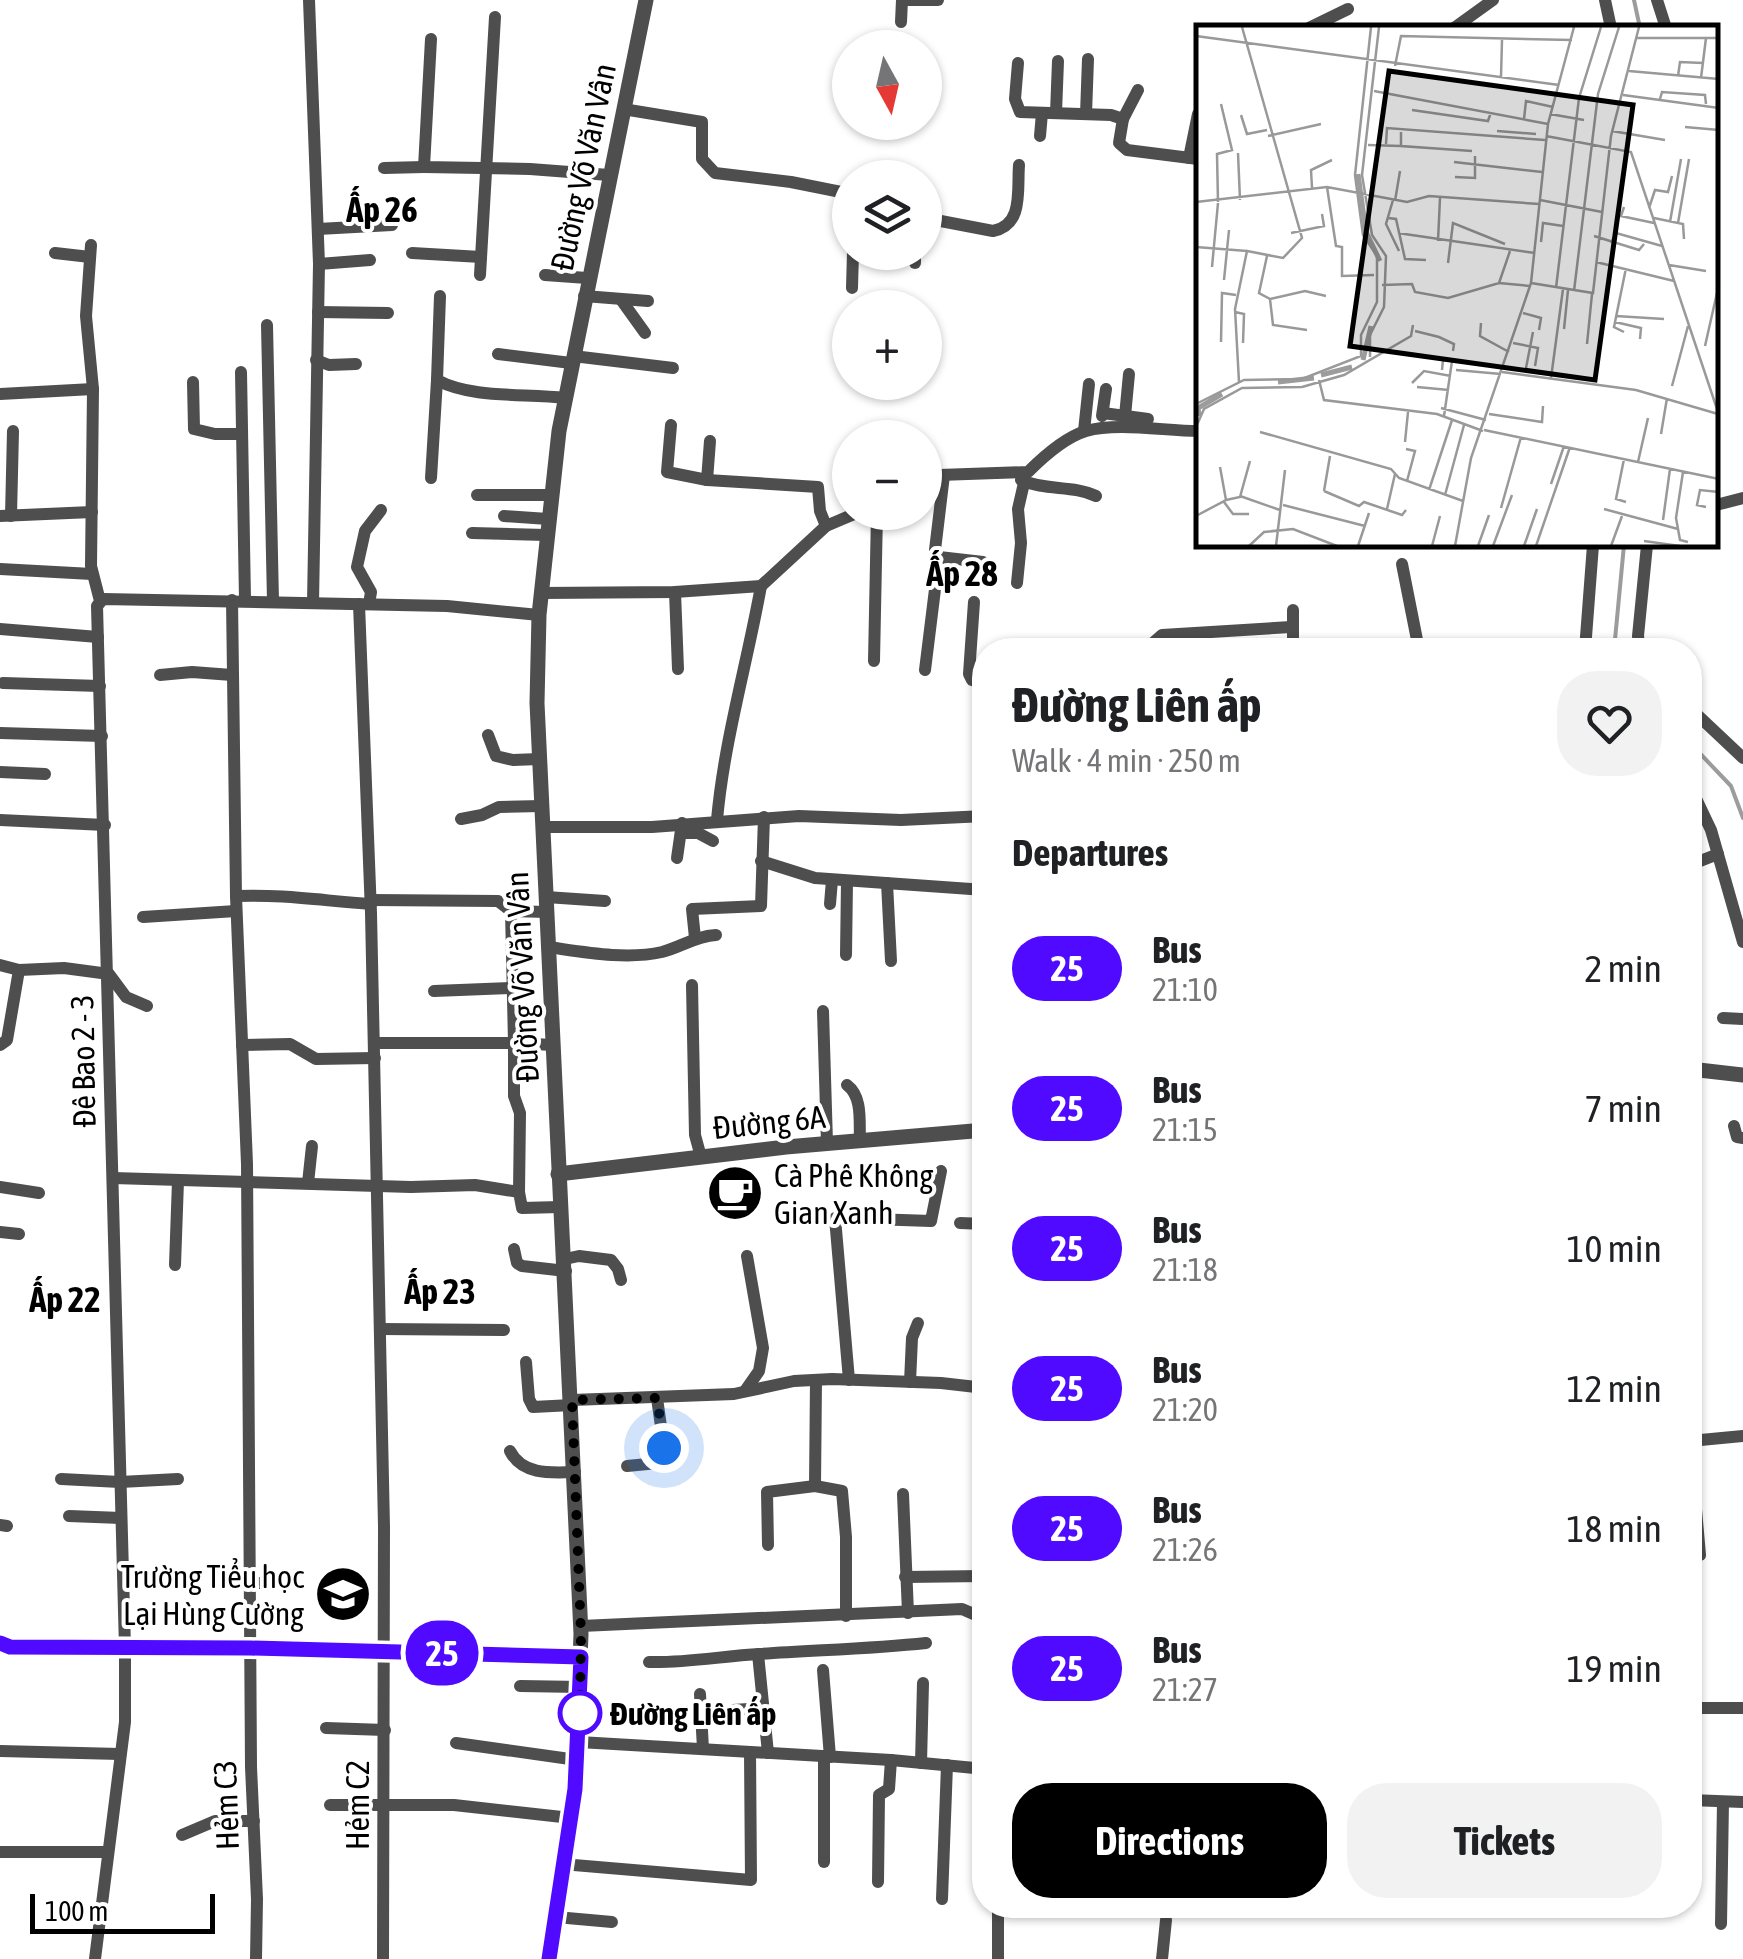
<!DOCTYPE html>
<meta charset="utf-8">
<style>
body{margin:0;font-family:"Asap Condensed",sans-serif;background:#f2f2f2;color:#202124;height:100vh;display:flex;flex-direction:column;font-size:38px;white-space:nowrap}
*{box-sizing:border-box;margin:0}
p{font-size:32px;color:#757577}
.icon{flex:none;width:55px;height:55px;fill:none;stroke:currentColor;stroke-width:2;stroke-linecap:round;stroke-linejoin:round}
.map{position:relative;flex:1;overflow:hidden}
.side{position:absolute;left:972px;top:638px;width:730px;height:1280px;display:flex;flex-direction:column;background:#fff;border-radius:40px;box-shadow:0 2px 8px #0004}
.side>*{flex:none}
.badge{padding:0 20px;border-radius:32px;font-size:35px;line-height:65px}
.needle{width:65px;rotate:172deg}
.controls{position:absolute;left:832px;top:30px;display:grid;gap:20px}
.controls a{display:grid;place-items:center;width:110px;height:110px;border-radius:50%;background:#fff;box-shadow:0 2px 8px #0004;font-size:50px}
.scale{position:absolute;left:30px;bottom:25px;width:185px;box-sizing:border-box;padding-left:10px;border:5px solid #000;border-top:0;font-size:28px;line-height:35px;white-space:nowrap;color:#000;-webkit-text-stroke:8px #fff;paint-order:stroke}
.you{position:absolute;width:50px;height:50px;margin:-25px;border:8px solid #fff;border-radius:50%;background:#1a73e8;box-shadow:0 0 0 15px #1a73e833}
.map>.badge{position:absolute;translate:-50% -50%;box-shadow:0 0 0 5px #fff}
h2{padding:0 40px;font-size:38px;line-height:90px}
.round{display:grid;place-items:center;flex:none;width:105px;height:105px;border-radius:40px;background:#f2f2f2}
.summary{display:flex;align-items:center;justify-content:space-between;height:170px;padding:0 40px}
h1{font-size:48px;font-weight:700;line-height:75px}
.button{display:flex;gap:20px;margin-top:auto;padding:20px 40px}
.button a{flex:1;height:115px;border-radius:40px;background:#000;color:#fff;font-size:40px;font-weight:700;line-height:115px;text-align:center}
.button a+a{background:#f2f2f2;color:#202124}
ul{padding:0;list-style:none}
li{display:flex;align-items:center;gap:30px;height:140px;padding:0 40px}
li div{flex:1}
li b{display:block;font-size:38px}
li em{font-style:normal}
li .badge{min-width:110px;font-weight:700;text-align:center}
.map>svg:first-child{display:block}
</style>
<div class="map">
<svg width="1743" height="1959" viewBox="0 0 1743 1959">
<rect width="100%" height="100%" fill="#fff"/>
<g fill="none" stroke-linecap="round" stroke-linejoin="round">
<!-- stream -->
<g stroke="#9c9c9c" stroke-width="4">
<path d="M1634,0L1640,28"/>
<path d="M1614,650L1624,545"/>
<path d="M1690,743L1731,786L1743,818"/>
</g>
<!-- minor -->
<g stroke="#4e4e4e" stroke-width="12">
<path d="M309,0L319,264L313,603"/>
<path d="M907,0H938"/>
<path d="M1605,0L1611,28"/>
<path d="M1657,0L1666,28"/>
<path d="M901,22L902,0"/>
<path d="M1309,28L1348,9"/>
<path d="M1454,28L1493,0"/>
<path d="M431,39L424,167L530,169L609,175"/>
<path d="M1018,63L1015,99L1020,112L1111,115L1123,119"/>
<path d="M1138,90L1123,119L1119,143L1127,150L1198,159"/>
<path d="M623,109L702,122V159L715,173L791,182L841,192L850,208"/>
<path d="M1056,113L1058,61"/>
<path d="M1086,114L1088,59"/>
<path d="M892,129L893,122"/>
<path d="M1040,136L1042,113"/>
<path d="M1189,158L1198,114"/>
<path d="M384,168L424,167"/>
<path d="M925,218L993,231C1024,225 1017,190 1019,165"/>
<path d="M318,229L392,225"/>
<path d="M91,245L86,316L93,389L91,566L100,601"/>
<path d="M915,252V263"/>
<path d="M55,253L90,257"/>
<path d="M412,253L481,257"/>
<path d="M319,264L370,260"/>
<path d="M480,275L495,17"/>
<path d="M545,275L587,278"/>
<path d="M852,288L853,252"/>
<path d="M440,296L437,380C472,399 525,393 565,398"/>
<path d="M584,296L648,301"/>
<path d="M622,301L645,333"/>
<path d="M318,312L388,313"/>
<path d="M267,325L273,601"/>
<path d="M498,354L571,363"/>
<path d="M573,356L673,368"/>
<path d="M316,360L329,365L356,364"/>
<path d="M241,372L245,600"/>
<path d="M193,382L194,429L215,434H242"/>
<path d="M0,394L93,389"/>
<path d="M1103,413L1148,419"/>
<path d="M1102,416L1106,389"/>
<path d="M1125,416L1129,374"/>
<path d="M671,425L667,472L707,480L818,487L820,511L826,526"/>
<path d="M1084,431L1089,384"/>
<path d="M431,478L437,380"/>
<path d="M707,480L710,441"/>
<path d="M1021,480C1045,491 1073,485 1096,496"/>
<path d="M925,482L939,475L1028,472C1043,457 1066,437 1086,431C1117,422 1165,431 1198,431"/>
<path d="M477,495H551"/>
<path d="M1716,505L1743,498"/>
<path d="M0,516L92,512"/>
<path d="M11,516L13,431"/>
<path d="M504,516L548,519"/>
<path d="M472,533L546,535"/>
<path d="M939,557L983,562"/>
<path d="M1402,564L1419,650"/>
<path d="M0,569L92,574"/>
<path d="M1017,583L1021,543L1018,509L1024,483"/>
<path d="M675,592L678,669"/>
<path d="M541,593L675,592L761,586L826,526L859,512"/>
<path d="M232,600L236,896L247,1164L251,1767L257,1899L256,1959"/>
<path d="M974,602L969,674L972,680L985,682"/>
<path d="M359,604L371,913L384,1527L383,1959"/>
<path d="M369,604L371,592L357,567L365,531L381,510"/>
<path d="M1293,610V650"/>
<path d="M0,629L98,637"/>
<path d="M1145,650L1162,635L1291,627"/>
<path d="M1585,650L1593,545"/>
<path d="M1640,650L1638,636L1647,545"/>
<path d="M874,661L877,512"/>
<path d="M925,670L939,557L935,550L944,475"/>
<path d="M160,675L192,672L232,675"/>
<path d="M3,683L100,686"/>
<path d="M1690,708L1743,758"/>
<path d="M0,733L102,736"/>
<path d="M488,735L496,756L513,760L539,759"/>
<path d="M0,772L45,774"/>
<path d="M1690,786L1711,830L1743,942"/>
<path d="M461,819L482,815L499,807L541,806"/>
<path d="M0,820L105,825"/>
<path d="M717,820C724,741 747,664 761,586"/>
<path d="M542,827H652L799,816L901,820L985,816"/>
<path d="M682,833H698L713,841"/>
<path d="M677,858L682,823"/>
<path d="M761,861L815,878L985,890"/>
<path d="M1690,865L1718,854"/>
<path d="M887,883L891,961"/>
<path d="M236,896C282,894 325,901 371,904"/>
<path d="M546,897L605,901"/>
<path d="M371,900L498,901L511,911L547,912"/>
<path d="M830,904L832,880"/>
<path d="M143,917L236,911"/>
<path d="M695,938L692,909L761,906L764,817"/>
<path d="M548,947C584,952 626,960 662,952C681,947 696,936 716,935"/>
<path d="M846,955L847,881"/>
<path d="M0,965L19,970L64,968L109,974L126,997L147,1006"/>
<path d="M692,985L695,1135L701,1157"/>
<path d="M434,991L511,988"/>
<path d="M823,1011L827,1143"/>
<path d="M1723,1018L1743,1019"/>
<path d="M374,1043H514L511,911"/>
<path d="M0,1045L7,1040L19,970"/>
<path d="M242,1045L290,1044L316,1059L375,1058"/>
<path d="M847,1085C863,1097 859,1122 860,1140"/>
<path d="M1734,1126L1737,1137L1743,1138"/>
<path d="M113,1178L411,1187L475,1185L519,1192L522,1208L560,1207"/>
<path d="M308,1183L312,1146"/>
<path d="M0,1187L39,1193"/>
<path d="M519,1192L520,1113L514,1096V1043L553,1045"/>
<path d="M835,1218L849,1380"/>
<path d="M872,1219L931,1221L941,1171"/>
<path d="M960,1223L985,1224"/>
<path d="M0,1232L19,1234"/>
<path d="M514,1249L517,1263L522,1266L566,1271"/>
<path d="M565,1259L579,1256L611,1260L618,1269L621,1280"/>
<path d="M175,1265L178,1181"/>
<path d="M380,1329L504,1330"/>
<path d="M526,1362L529,1399L533,1407L572,1405"/>
<path d="M910,1382L912,1338L918,1323"/>
<path d="M745,1391L759,1371L763,1348L747,1256"/>
<path d="M572,1400L734,1394L794,1381L832,1379L941,1383L985,1388"/>
<path d="M1690,1441L1743,1436"/>
<path d="M510,1451C522,1475 550,1473 575,1472"/>
<path d="M627,1466L658,1463L664,1448L657,1398"/>
<path d="M61,1479L120,1482L178,1479"/>
<path d="M815,1486L816,1380"/>
<path d="M903,1494L908,1613"/>
<path d="M69,1516L121,1518"/>
<path d="M0,1525L7,1526"/>
<path d="M768,1545L767,1492L815,1486L842,1491L846,1537V1616"/>
<path d="M1690,1559L1700,1555L1690,1441"/>
<path d="M905,1577L985,1576"/>
<path d="M252,1583H283"/>
<path d="M581,1626L962,1609L985,1619"/>
<path d="M758,1654L768,1753"/>
<path d="M649,1662C687,1663 722,1656 760,1654C815,1650 870,1649 926,1643"/>
<path d="M823,1670L830,1757"/>
<path d="M520,1686L581,1687"/>
<path d="M700,1694L703,1749"/>
<path d="M1695,1708H1743"/>
<path d="M733,1710L764,1708"/>
<path d="M326,1728L385,1730"/>
<path d="M579,1742L891,1760L985,1769"/>
<path d="M456,1743L577,1760"/>
<path d="M0,1751L120,1754"/>
<path d="M824,1756V1862"/>
<path d="M921,1763L923,1683"/>
<path d="M1690,1800L1743,1802"/>
<path d="M330,1805H454L571,1818"/>
<path d="M182,1835L215,1821H254"/>
<path d="M0,1852H107"/>
<path d="M562,1864L751,1880L750,1752"/>
<path d="M878,1882L879,1795L889,1789L891,1760"/>
<path d="M942,1899L947,1765"/>
<path d="M998,1905V1959"/>
<path d="M1057,1907V1905"/>
<path d="M556,1917L612,1922"/>
<path d="M1721,1924L1723,1802"/>
<path d="M95,1959L125,1722V1648L97,606L103,599L447,606L539,615"/>
<path d="M1162,1959L1166,1920"/>
</g>
<!-- tertiary -->
<g stroke="#4e4e4e" stroke-width="15">
<path d="M1690,1069L1743,1075"/>
<path d="M558,1174L786,1147L985,1130"/>
<path d="M0,1643L10,1647L250,1648L581,1657"/>
<path d="M550,1959L575,1789L581,1634L537,703L539,615L559,431L646,0"/>
</g>
</g>
<g fill="none" stroke-linecap="round" stroke-linejoin="round">
<!-- line casing -->
<g stroke="#fff" stroke-width="22">
<path id="line" d="M0,1643L10,1647L250,1648L581,1657L575,1789L549,1959"/>
</g>
<!-- line -->
<use href="#line" stroke="#4f0aff" stroke-width="15"/>
<!-- walk -->
<path stroke="#000" stroke-width="10" stroke-dasharray="0 18" d="M580,1713L581,1634L572,1400L657,1398L664,1448"/>
</g>
<!-- icons -->
<defs>
<g id="cafe-disc" transform="scale(2.875)"><circle r="9.5" fill="#000" stroke="#fff"/><path d="M-5.5-4.5H6V0H3Q3 3.5 0 3.5H-2.5Q-5.5 3.5-5.5 0ZM3-3.2v2h1.7v-2ZM-6 4.5H4V6H-6Z" fill="#fff"/></g>
<g id="school-disc" transform="scale(2.875)"><circle r="9.5" fill="#000" stroke="#fff"/><path d="M0-5L7-2L0 1L-7-2ZM-4 1L0 2.5L4 1V4Q0 6-4 4Z" fill="#fff"/></g>
</defs>
<g fill-rule="evenodd">
<use href="#cafe-disc" x="735" y="1193"/>
<use href="#school-disc" x="343" y="1594"/>
</g>
<!-- markers -->
<circle fill="#fff" stroke="#4f0aff" stroke-width="5" cx="580" cy="1713" r="20"/>
<g text-anchor="middle" dominant-baseline="central" stroke-width="8" stroke-linejoin="round" paint-order="stroke">
<!-- street labels -->
<g font-size="32" fill="#000" stroke="#fff">
<text transform="translate(583 167) rotate(-78)">Đường Võ Văn Vân</text>
<text transform="translate(522 977) rotate(-93)">Đường Võ Văn Vân</text>
<text transform="translate(83 1061) rotate(-91)">Đê Bao 2 - 3</text>
<text transform="translate(769 1122) rotate(-6)">Đường 6A</text>
<text transform="translate(226 1805) rotate(-92)">Hẻm C3</text>
<text transform="translate(357 1805) rotate(-90)">Hẻm C2</text>
</g>
<!-- poi labels -->
<g font-size="32" fill="#000" stroke="#fff" text-anchor="start">
<text x="774" y="1175">Cà Phê Không<tspan x="774" dy="37">Gian Xanh</tspan></text>
<text x="304" y="1576" text-anchor="end">Trường Tiểu học<tspan x="304" dy="37">Lại Hùng Cường</tspan></text>
</g>
<!-- stop labels -->
<g font-size="32" font-weight="bold" fill="#000" stroke="#fff" text-anchor="start">
<text x="610" y="1713">Đường Liên ấp</text>
</g>
<!-- neighbourhood labels -->
<g font-size="35" font-weight="bold" fill="#000" stroke="#fff">
<text x="382" y="209">Ấp 26</text>
<text x="962" y="573">Ấp 28</text>
<text x="440" y="1291">Ấp 23</text>
<text x="65" y="1299">Ấp 22</text>
</g>
</g>
<!-- overview -->
<g transform="translate(1196 25)">
<rect width="522" height="522" fill="#fff"/>
<path fill="none" stroke="#9c9c9c" stroke-width="5" d="M162,149L170,207L184,236M167,335L175,301M125,350L156,342M82,357L118,353M3,391L2,383L26,369"/>
<path fill="none" stroke="#999" stroke-width="2.5" d="M0,11L363,60M440,13H523M199,41L205,11L376,15M433,46L523,54M482,51L484,37L507,38M305,52L306,15M505,53L510,13M178,66L352,99M427,70L523,83M464,74L466,67L509,70L510,79M216,85L292,96L295,87M354,89L388,95M45,90L51,109L71,105M328,94L330,76L357,82M489,102L523,105M301,106L340,109M416,106L469,115M205,107V121L276,126M72,111L125,99M350,111L435,127L523,390M190,119L191,103L349,115M172,120L205,121M42,128L44,175M258,137L346,147M259,152L279,153V131M131,162L140,221L146,222V251L178,250M116,163L115,145L136,135M197,175L190,199L203,226M344,175L406,187M199,176L204,146M0,177L131,162L211,177L233,171L343,179M22,177L21,129L36,125L25,79M428,182L425,191L458,198M453,183L459,165L472,167L476,151M192,193L200,194L209,234L230,235M458,193L487,199L488,214M474,197L485,134M482,198L493,134M95,208L128,201L126,189M202,208L339,228M398,211L443,225L448,219M242,216L244,173M345,217L347,198L367,201M415,218L420,208L466,221M0,222L51,226M71,231L63,268L74,274L77,300L111,305M400,237L478,256M252,238L257,198L309,219M473,240L510,246M16,242L22,178M28,255L33,205M303,258L314,226M335,258L397,268L415,111L443,2M186,260L216,259L219,267L252,273L303,258L334,261M360,263L383,73L405,2M378,266L402,69L423,2M74,274L109,266L130,271M39,287L48,289L47,318M327,288L345,293L343,305M420,291L468,294M419,297L445,303L444,314M285,298L284,311L313,327M368,304L372,265M219,306L243,312L258,319L257,326M428,307L418,302L430,243M25,317L26,268L40,270M317,318L342,323L339,341M391,319L396,269M509,321L523,259M174,332V310L188,282L190,231L176,210L166,150L183,2M330,343L337,307M246,345L247,335L256,336L248,391M260,345L305,349M306,347L440,365L522,389M355,353L367,264M123,355L128,375L241,389L287,406M43,357L39,284L51,226L87,233L106,213L46,2M216,358L228,346L255,351M476,361L492,301M221,362L253,365M0,379L48,355L106,354L165,331V310L181,277V231L167,210L159,150L175,2M245,383L290,395M293,389L346,397L347,381M0,402L8,384L46,363L106,362L148,350L215,311L217,300M288,405L523,454M64,407L195,444L203,453L267,476M465,409L471,373M209,417L212,387M210,424L219,426L211,456M428,434L420,474L430,477M442,437L452,393M487,447L480,493L484,515L492,517M355,459L368,421M233,465L256,395M128,466L163,481L168,477L206,490L210,485M128,466L134,431M249,470L268,400M44,471L84,485M30,475L44,472L54,436M28,477L37,489H53M87,480L169,501M510,482L501,480L504,465L523,467M305,483L325,412M191,484L199,449M408,484L482,504M0,491L30,475L24,442M467,495L474,444M448,516L484,521M53,521L68,507L97,504L141,521M80,521L89,445M162,521L173,488M236,521L244,491M259,521L275,433L335,258L352,99L378,2M282,521L293,490M297,521L316,470M328,521L341,484M340,521L374,422M415,521L426,491"/>
<path fill="#000" fill-opacity="0.15" stroke="#000" stroke-width="5" d="M193,46L437,80L399,355L154,321Z"/>
<rect width="522" height="522" fill="none" stroke="#000" stroke-width="5"/>
</g>
</svg>
<div class="controls">
<a><svg class="needle" viewBox="-14 -14 28 28"><path d="M0-13l5 13h-10z" fill="#e53935"/><path d="M0 13l5-13h-10z" fill="#757577"/></svg></a>
<a><svg class="icon" aria-label="layers" viewBox="0 0 24 24"><path d="M12 4l9 5-9 5-9-5zM3 14l9 5 9-5"/></svg></a>
<a>+</a>
<a>−</a>
</div>
<div class="scale">100 m</div>
<div class="you" style="left:664px;top:1448px"></div>
<b class="badge" style="left:442px;top:1653px;background:#4f0aff;color:#fff">25</b>
<section class="side">
<div class="summary"><div><h1>Đường Liên ấp</h1><p>Walk · 4 min · 250 m</p></div><a class="round"><svg class="icon" aria-label="heart" viewBox="0 0 24 24"><path d="M12 20l-8-8c-3-5 5-10 8-4 3-6 11-1 8 4z"/></svg></a></div>
<h2>Departures</h2>
<ul>
<li><span class="badge" style="background:#4f0aff;color:#fff">25</span><div><b>Bus</b><p>21:10</p></div><em>2 min</em></li>
<li><span class="badge" style="background:#4f0aff;color:#fff">25</span><div><b>Bus</b><p>21:15</p></div><em>7 min</em></li>
<li><span class="badge" style="background:#4f0aff;color:#fff">25</span><div><b>Bus</b><p>21:18</p></div><em>10 min</em></li>
<li><span class="badge" style="background:#4f0aff;color:#fff">25</span><div><b>Bus</b><p>21:20</p></div><em>12 min</em></li>
<li><span class="badge" style="background:#4f0aff;color:#fff">25</span><div><b>Bus</b><p>21:26</p></div><em>18 min</em></li>
<li><span class="badge" style="background:#4f0aff;color:#fff">25</span><div><b>Bus</b><p>21:27</p></div><em>19 min</em></li>
</ul>
<div class="button"><a>Directions</a><a>Tickets</a></div>
</section>
</div>
